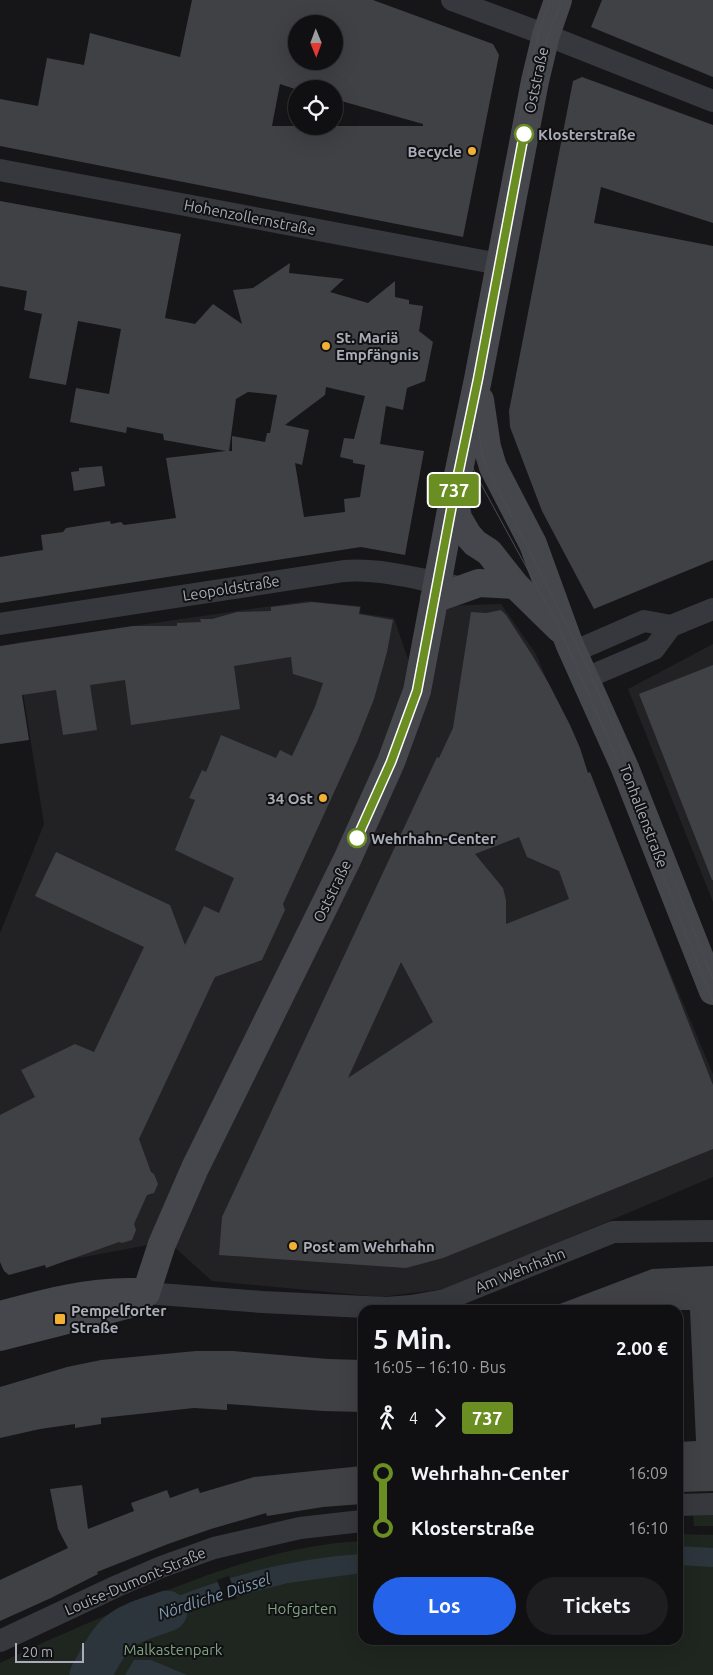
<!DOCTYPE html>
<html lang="de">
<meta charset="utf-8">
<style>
body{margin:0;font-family:Ubuntu,sans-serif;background:#1e1e20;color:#f1f3f6;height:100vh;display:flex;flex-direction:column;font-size:19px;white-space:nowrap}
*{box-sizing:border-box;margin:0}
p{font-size:16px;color:#9c9d9f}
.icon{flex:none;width:28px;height:28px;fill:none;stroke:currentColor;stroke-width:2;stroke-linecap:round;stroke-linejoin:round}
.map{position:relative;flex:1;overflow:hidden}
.details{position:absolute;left:358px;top:1305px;width:325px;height:340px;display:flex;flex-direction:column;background:#101012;border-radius:15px;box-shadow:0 5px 20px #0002,0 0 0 1px #303032}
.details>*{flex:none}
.badge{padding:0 10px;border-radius:4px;font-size:18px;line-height:32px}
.needle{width:32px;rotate:179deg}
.buttons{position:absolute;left:288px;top:15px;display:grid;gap:10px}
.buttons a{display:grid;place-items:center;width:55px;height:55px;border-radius:50%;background:#101012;box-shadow:0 5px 20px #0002,0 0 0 1px #303032;font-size:25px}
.scale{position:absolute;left:15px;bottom:12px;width:69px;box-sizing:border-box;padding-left:5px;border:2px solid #a8adb8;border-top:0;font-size:14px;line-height:18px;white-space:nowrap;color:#a8adb8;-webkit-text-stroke:4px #111113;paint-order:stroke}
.map>.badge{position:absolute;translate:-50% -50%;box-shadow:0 0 0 2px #fff}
.legs{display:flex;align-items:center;gap:8px;height:55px;padding:0 15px;font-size:16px}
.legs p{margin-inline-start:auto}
.summary{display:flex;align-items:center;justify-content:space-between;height:85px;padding:0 15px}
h1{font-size:28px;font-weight:700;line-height:38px}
.cta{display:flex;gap:10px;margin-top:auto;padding:10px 15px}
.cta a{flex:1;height:58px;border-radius:30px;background:#2563eb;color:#fff;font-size:20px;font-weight:700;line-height:58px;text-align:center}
.cta a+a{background:#1e1e20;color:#f1f3f6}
ul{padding:0 15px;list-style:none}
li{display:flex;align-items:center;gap:18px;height:55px;font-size:19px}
li i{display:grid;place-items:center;width:8px;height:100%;margin:0 6px;background:currentColor}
li i::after{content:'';width:12px;height:12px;margin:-6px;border:4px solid;border-radius:50%;background:#101012}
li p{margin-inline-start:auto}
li:first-child i{background:linear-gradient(#0000 50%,currentColor 0)}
li:last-child i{background:linear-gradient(currentColor 50%,#0000 0)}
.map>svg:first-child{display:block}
</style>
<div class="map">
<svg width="713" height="1675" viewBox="0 0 713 1675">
<rect width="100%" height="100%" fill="#161618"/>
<!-- built -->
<g fill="#222225">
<path d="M307,601L361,606L360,613L394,618L413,674L384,760L153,1244L42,1265L0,1231V933L44,824L15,643Z"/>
<path d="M501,604L536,654L713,1074V1177L531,1254L444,1289L381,1297L212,1281L172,1245L443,606Z"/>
<path d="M713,644V902L628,689Z"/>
</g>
<!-- green -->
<g fill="#1e261f">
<path d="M713,1514V1526H694L693,1515Z"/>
<path d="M678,1534L713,1535V1675H0V1663C45,1641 90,1622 136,1603C209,1573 283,1545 362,1541V1640H678Z"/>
</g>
<!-- water -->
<g fill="#2c353c">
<path d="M678,1546L713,1548V1567L678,1565Z"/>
<path d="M362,1554V1573L288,1583L225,1599L189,1612L158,1626L124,1634L106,1635L112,1628C129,1619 146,1610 163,1602C225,1576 295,1558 362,1554Z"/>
<path d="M134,1660H151L187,1675H125Z"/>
</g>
<!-- pier -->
<path fill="#161618" d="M229,1576L237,1599L225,1601L217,1580Z"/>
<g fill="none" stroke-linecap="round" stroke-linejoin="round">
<!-- river -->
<path stroke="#2c353c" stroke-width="41" d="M90,1675C99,1660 106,1643 119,1632C132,1621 152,1617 167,1611"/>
</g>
<!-- building -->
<g fill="#404145" fill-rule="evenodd">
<path d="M192,0H373L493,44L499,55L463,237L0,146V99L38,106L47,58L84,65L90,33L180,57ZM296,24H334V61H296ZM280,84L295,89H334V99L423,124V126H272Z"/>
<path d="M602,0H713V77L591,27Z"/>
<path d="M582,77L713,125V223L601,187L594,223L713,246V560L594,609L542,511L510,427L509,411L573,81Z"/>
<path d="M0,201L181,234L165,318L195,324L213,304L242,324L233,290L253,288L290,263L289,273L344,279L330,292L368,303L395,281V297L409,300V304L423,306L419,331L433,342L425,381L407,388L403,410L386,406L380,444L424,451L405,555L361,547L0,603V557L43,550L41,535L63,532L66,528L110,521L111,524L121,522L124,525L176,518L166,458L226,451L164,440L163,434L127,427L126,433L70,422L76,388L109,394L121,329L78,321L66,385L29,378L42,314L24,310L27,291L0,286ZM326,387L365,396L354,439L344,438L340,457L353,460V463L365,465L360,497L344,499L345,512L304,517L295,463L302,465L309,430L285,425L325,395ZM248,392L277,395L270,433H267L265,442L232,436V451H229L236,399Z"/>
<path d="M102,466L105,486L74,491L71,472L79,471V468Z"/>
<path d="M312,602L360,607L359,614L393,620L387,652L374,699L357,742L283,904L285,910L262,960L215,977L139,1139L151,1172L154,1174L158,1184L154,1193L147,1195L134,1224L136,1230L132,1240L122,1243L119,1242L46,1268L45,1265L9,1275L4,1271L0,1262V1115L35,1097L21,1070L75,1044L94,1052L144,947L35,896L56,852L170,905L185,945L204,906L219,913L234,878L175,850L195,800L189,798L202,770L206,772L221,735L276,758L280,750L292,756L315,707L323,683L293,674L291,657L234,666L240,709L131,725L125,680L90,685L97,730L63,735L56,690L22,695L29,740L0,744V646L133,626H177V623L201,622L200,619H212L237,612L271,611V607Z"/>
<path d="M501,610L506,615L532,655L549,684L570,725L580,748L588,773L590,772L713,1085V1149L443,1258L406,1268L219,1255L222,1217L437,757L439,758L453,728L471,612L486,613ZM519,837L527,857L559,871L569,899L506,924V900L503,888L475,854ZM401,962L433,1022L348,1078Z"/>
<path d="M713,665V880H712L639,694Z"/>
<path d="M713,1266V1491L678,1492V1442L696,1441L690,1310H549V1308L652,1269Z"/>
<path d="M196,1351H233L328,1359L362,1360V1412L323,1411L227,1404V1410L194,1408L101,1418V1424L75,1428V1424L40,1429L0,1438V1387L67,1367L101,1360Z"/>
<path d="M362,1466V1504L323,1507L267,1516L266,1513L211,1529L168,1544L97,1572L98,1574L51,1598L0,1621V1580L68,1548L58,1529L50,1489L82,1485L88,1529L134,1511L131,1503L167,1490L170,1498L198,1488L200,1493L254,1477Z"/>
</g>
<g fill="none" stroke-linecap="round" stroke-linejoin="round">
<!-- street -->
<g stroke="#37383d" stroke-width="22">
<path d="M452,0L546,35L713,101"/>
<path d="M0,170L499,264"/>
<path d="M0,624L344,571C379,568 420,579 454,586"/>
<path d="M573,652L644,621L671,626"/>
<path d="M586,678L654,649L671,626L713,609"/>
<path d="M146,1293L262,1302L386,1308L411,1306L445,1300L613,1232L713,1231"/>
<path d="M678,1505L713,1504"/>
<path d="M0,1641L117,1586L161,1567L214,1548L300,1528L362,1521"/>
</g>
<!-- secondary -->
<g stroke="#45474d" stroke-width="28">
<path d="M480,400L487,447L493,467L533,544L569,643L625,768L713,991"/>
<path d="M454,499L458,518L468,535L475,543L489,552L515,585L560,629"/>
<path d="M434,599L479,583L515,585"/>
<path d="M146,1293L162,1244L195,1168L347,860L391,762L417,691L454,494L478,379L535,81L546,35L558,0"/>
<path d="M0,1315C44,1303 88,1291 134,1292"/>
<path d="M0,1337L127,1305L146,1293"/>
</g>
<!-- tram -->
<g stroke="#4a4c52" stroke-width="1">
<path d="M550,0L539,33L525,88L470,384L467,399L465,430L468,455L475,473L559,627L613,750L713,1002"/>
<path d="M562,0L548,36L537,82L483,375C478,406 476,436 486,466L579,649L608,713L713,979"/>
</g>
</g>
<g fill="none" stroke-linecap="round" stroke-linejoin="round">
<!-- line-1 casing -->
<g stroke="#fff" stroke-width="11">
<path id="line-1" d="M357,838L391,762L417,691L454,494L478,379L524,134"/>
</g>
<!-- line-1 -->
<use href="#line-1" stroke="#6b8e23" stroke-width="8"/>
</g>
<!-- markers -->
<g fill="#fff" stroke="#6b8e23" stroke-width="2.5">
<circle cx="524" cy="134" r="9"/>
<circle cx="357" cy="838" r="9"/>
</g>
<g fill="#f2b134" stroke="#111113" stroke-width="2">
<circle cx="472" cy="151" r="5"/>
<circle cx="326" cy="346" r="5"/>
<circle cx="323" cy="798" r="5"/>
<circle cx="293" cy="1246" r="5"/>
<rect x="54" y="1313" width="12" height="12" rx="2.5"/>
</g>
<g text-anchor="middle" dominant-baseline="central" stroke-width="4" stroke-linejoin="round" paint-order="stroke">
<!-- street labels -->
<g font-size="15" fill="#a8adb8" stroke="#111113">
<text transform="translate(536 80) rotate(-78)">Oststraße</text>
<text transform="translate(250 217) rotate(11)">Hohenzollernstraße</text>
<text transform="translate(231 588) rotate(-9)">Leopoldstraße</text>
<text transform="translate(644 816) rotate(69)">Tonhallenstraße</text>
<text transform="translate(332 891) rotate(-64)">Oststraße</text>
<text transform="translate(520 1270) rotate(-22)">Am Wehrhahn</text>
<text transform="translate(135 1581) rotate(-23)">Louise-Dumont-Straße</text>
</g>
<!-- stop labels -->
<g font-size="15" font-weight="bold" fill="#a8adb8" stroke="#111113" text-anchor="start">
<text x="538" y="134">Klosterstraße</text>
<text x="371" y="838">Wehrhahn-Center</text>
</g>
<!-- poi labels -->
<g font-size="15" font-weight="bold" fill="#a8adb8" stroke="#111113" text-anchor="start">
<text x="462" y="151" text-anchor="end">Becycle</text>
<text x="336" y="337">St. Mariä<tspan x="336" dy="17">Empfängnis</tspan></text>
<text x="313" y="798" text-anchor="end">34 Ost</text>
<text x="303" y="1246">Post am Wehrhahn</text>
<text x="71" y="1310">Pempelforter<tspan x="71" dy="17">Straße</tspan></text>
</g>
<!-- park labels -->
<g font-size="15" fill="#7fa381" stroke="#111113">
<text x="302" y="1608">Hofgarten</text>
<text x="173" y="1649">Malkastenpark</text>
</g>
<!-- water labels -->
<g font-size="16" font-style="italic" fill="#7f9bb3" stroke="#111113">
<text transform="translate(214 1596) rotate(-18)">Nördliche Düssel</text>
</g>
</g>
</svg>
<div class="buttons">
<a><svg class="needle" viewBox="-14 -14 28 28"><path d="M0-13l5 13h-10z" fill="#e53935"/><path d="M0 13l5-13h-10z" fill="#9c9d9f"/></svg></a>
<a><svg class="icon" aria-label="locate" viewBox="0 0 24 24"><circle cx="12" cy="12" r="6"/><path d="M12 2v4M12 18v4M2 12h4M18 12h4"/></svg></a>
</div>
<div class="scale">20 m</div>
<b class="badge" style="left:454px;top:490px;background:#6b8e23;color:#fff">737</b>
<section class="details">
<div class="summary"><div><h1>5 Min.</h1><p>16:05 – 16:10 · Bus</p></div><b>2.00 €</b></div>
<div class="legs"><svg class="icon" aria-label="walk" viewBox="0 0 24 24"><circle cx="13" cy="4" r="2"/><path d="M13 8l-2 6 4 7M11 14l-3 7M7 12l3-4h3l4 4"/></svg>4<svg class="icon" aria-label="forward" viewBox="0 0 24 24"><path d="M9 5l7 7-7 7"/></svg><b class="badge" style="background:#6b8e23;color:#fff">737</b></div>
<ul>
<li><i style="color:#6b8e23"></i><b>Wehrhahn-Center</b><p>16:09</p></li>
<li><i style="color:#6b8e23"></i><b>Klosterstraße</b><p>16:10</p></li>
</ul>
<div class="cta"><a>Los</a><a>Tickets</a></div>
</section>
</div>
